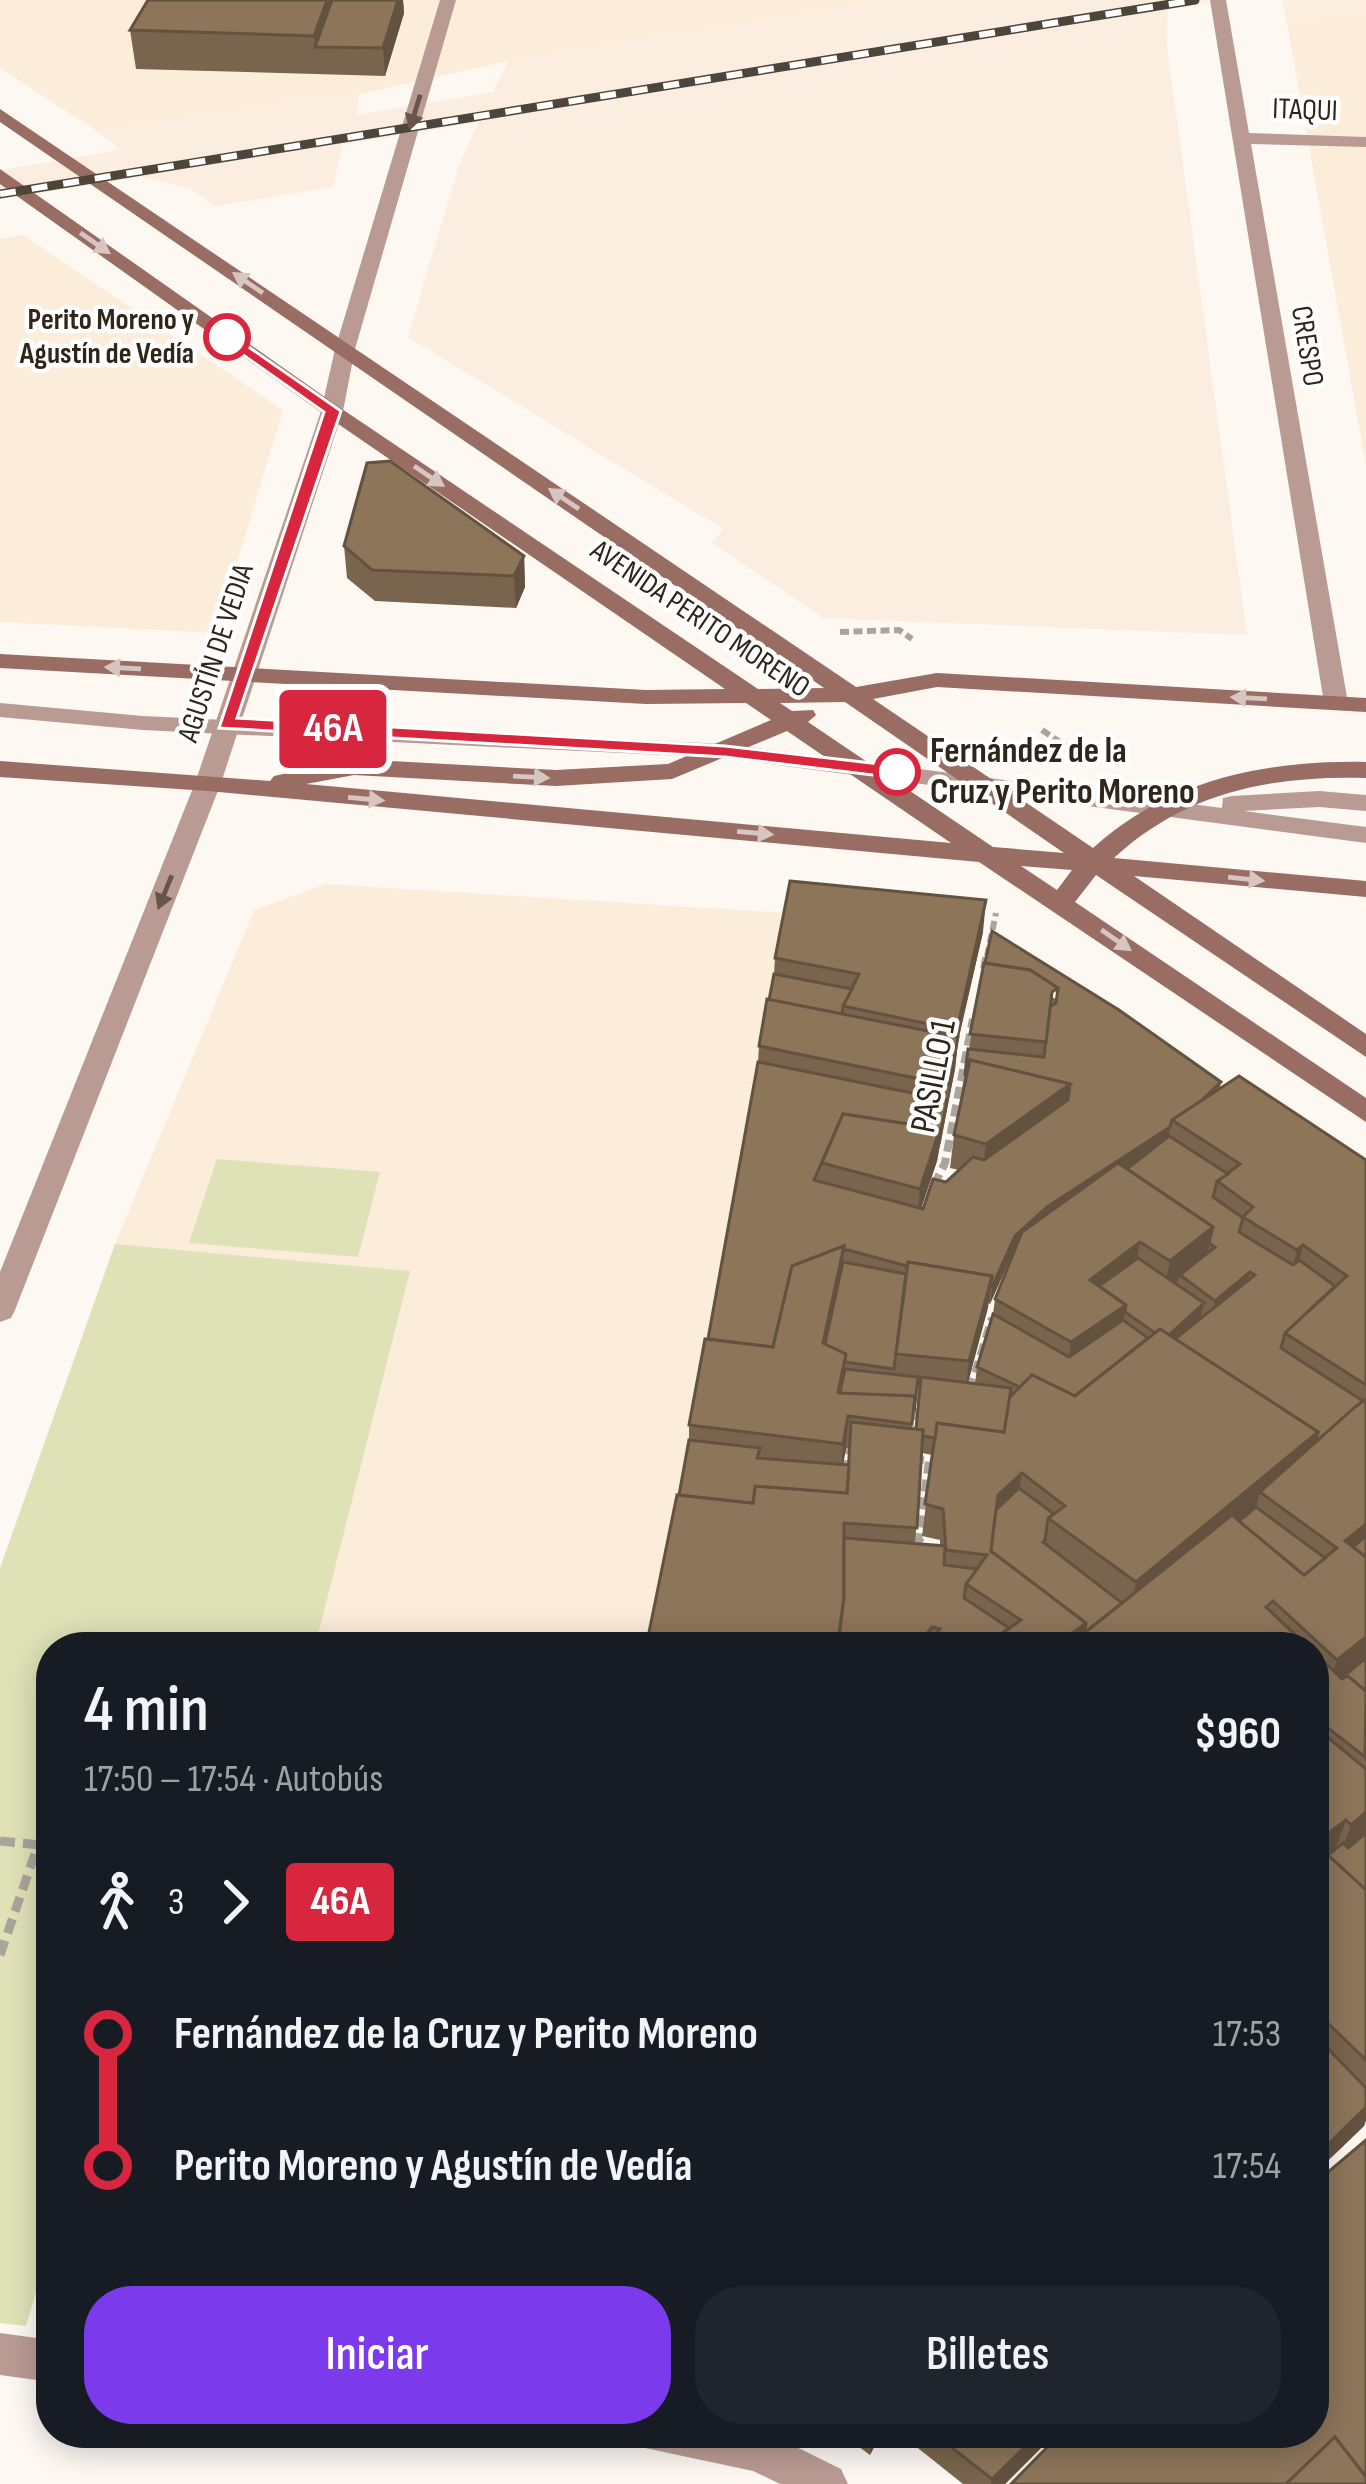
<!DOCTYPE html>
<html lang="es">
<meta charset="utf-8">
<style>
body{margin:0;font-family:"Sofia Sans Condensed",sans-serif;background:#20242c;color:#f1f3f6;height:100vh;display:flex;flex-direction:column;font-size:45px;white-space:nowrap}
*{box-sizing:border-box;margin:0}
p{font-size:39px;color:#9ea1a6}
.icon{flex:none;width:66px;height:66px;fill:none;stroke:currentColor;stroke-width:2;stroke-linecap:round;stroke-linejoin:round}
.map{position:relative;flex:1;overflow:hidden}
.drawer{position:absolute;left:36px;top:1632px;width:1293px;height:816px;display:flex;flex-direction:column;background:#171b24;border-radius:48px;box-shadow:0 6px 30px #0003}
.drawer>*{flex:none}
.badge{padding:0 24px;border-radius:9px;font-size:42px;line-height:78px}
.map>.badge{position:absolute;translate:-50% -50%;box-shadow:0 0 0 6px #fff}
.legs{display:flex;align-items:center;gap:18px;height:132px;padding:0 48px;font-size:39px}
.legs p{margin-inline-start:auto}
.head{display:flex;align-items:center;justify-content:space-between;height:204px;padding:0 48px}
h1{font-size:66px;font-weight:600;line-height:90px}
.cta{display:flex;gap:24px;margin-top:auto;padding:24px 48px}
.cta a{flex:1;height:138px;border-radius:48px;background:#7c3aed;color:#fff;font-size:48px;font-weight:600;line-height:138px;text-align:center}
.cta a+a{background:#20242c;color:#f1f3f6}
ul{padding:0 48px;list-style:none}
li{display:flex;align-items:center;gap:42px;height:132px;font-size:45px}
li i{display:grid;place-items:center;width:18px;height:100%;margin:0 15px;background:currentColor}
li i::after{content:'';width:30px;height:30px;margin:-15px;border:9px solid;border-radius:50%;background:#171b24}
li p{margin-inline-start:auto}
li:first-child i{background:linear-gradient(#0000 50%,currentColor 0)}
li:last-child i{background:linear-gradient(currentColor 50%,#0000 0)}
.map>svg:first-child{display:block}
</style>
<div class="map">
<svg width="1366" height="2484" viewBox="0 0 1366 2484">
<rect width="100%" height="100%" fill="#fdf8f2"/>
<!-- built -->
<g fill="#fbeee0">
<path d="M895,0H1224L1168,9L1167,47L1247,635L823,618L712,543L723,529L408,337L459,165L479,122L342,145L333,187L216,206L191,189L142,177L0,199V170L121,150L97,131L273,106L292,94H359L357,115L493,92L508,61Z"/>
<path d="M1282,0H1366V10L1287,23Z"/>
</g>
<!-- industrial -->
<g fill="#fcecda">
<path d="M0,0H895L508,61L359,94H292L273,106L97,131L0,68Z"/>
<path d="M1366,10V466L1287,23Z"/>
<path d="M23,235L283,410L216,633L0,622V239Z"/>
<path d="M326,884L789,913L654,1647H315L409,1271L115,1244L254,910Z"/>
</g>
<!-- green -->
<g fill="#dfe2b7">
<path d="M217,1159L380,1172L358,1257L189,1243Z"/>
<path d="M115,1244L410,1271L315,1647H51V2241L26,2326L0,2323V1568Z"/>
</g>
<g fill="none" stroke-linecap="round" stroke-linejoin="round">
<!-- path-far2 -->
<g stroke="#aba49d" stroke-width="6" stroke-dasharray="9 4.5" stroke-linecap="butt">
<path d="M840,632L899,630L912,639"/>
<path d="M1042,730L1070,749"/>
<path d="M987,956L996,913"/>
</g>
<!-- path-far1 -->
<g stroke="#aba49d" stroke-width="8" stroke-dasharray="12 6" stroke-linecap="butt">
<path d="M984,969L987,953"/>
<path d="M934,1185L945,1163L973,1019"/>
<path d="M970,1390L992,1318"/>
<path d="M913,1438L918,1391"/>
<path d="M912,1459L929,1461L918,1540L930,1549"/>
<path d="M844,1472L848,1450L858,1451"/>
</g>
<!-- path -->
<g stroke="#aba49d" stroke-width="9" stroke-dasharray="15 8" stroke-linecap="butt">
<path d="M0,1841L51,1846"/>
<path d="M0,1955L38,1845"/>
</g>
<!-- lane -->
<g fill="#ba9b94" fill-rule="evenodd">
<path d="M0,703L143,716L725,744L1222,808L1223,798L1232,796L1319,791L1366,795V811L1319,807L1244,811L1366,827V843L725,758L143,730L0,717Z"/>
<path d="M639,2433H768L841,2469L848,2484H780L753,2471L645,2448Z"/>
</g>
<!-- street -->
<g fill="#ba9b94" fill-rule="evenodd">
<path d="M440,0H456L355,349L343,411L221,783L15,1310L11,1318L0,1322V1272L195,783L321,411L335,349Z"/>
<path d="M1210,0H1226L1249,133L1366,137V147L1251,144L1348,703L1336,710L1324,703Z"/>
<path d="M0,2333L51,2340V2382L0,2375Z"/>
</g>
<!-- secondary -->
<path fill="#996d64" fill-rule="evenodd" d="M0,109L856,687L937,673L1366,698V712L937,687L873,699L1093,848C1169,779 1266,760 1366,762V778C1273,775 1185,792 1114,858L1366,881V897L1134,876L1366,1034V1057L1096,875L1075,902L1366,1098V1122L979,862L208,791L0,777V761L270,781L274,776L354,759L556,770L668,764L771,720L746,703L646,704L0,668V654L646,690L725,689L325,415L0,184V169L339,407L758,689L824,688L0,122ZM845,702L1064,853L993,847L808,722L816,715L813,710L792,711L780,703ZM787,731L951,843L306,784L354,775L556,786L672,779ZM1021,866L1072,870L1057,890Z"/>
<!-- rail casing -->
<g stroke="#4d443a" stroke-width="9">
<path id="rail" d="M0,194L1195,0"/>
</g>
<!-- rail -->
<use href="#rail" stroke="#fff" stroke-width="6" stroke-dasharray="16" stroke-linecap="butt"/>
</g>
<!-- wall -->
<g fill="#79654d" fill-rule="evenodd">
<path d="M148,0H403L404,13L385,76L136,69L130,30Z"/>
<path d="M344,546L524,556L525,587L516,608L375,601L347,578Z"/>
<path d="M983,932L958,1041L955,1069L937,1161L921,1208L959,1170L950,1168L954,1135L984,963L1221,1082L1220,1088L1366,1160V2120L1364,2126L1314,2174V1647H646L679,1495L689,1440V1425L708,1339L758,1062L759,1046L774,974L775,958ZM1013,1253L995,1299L993,1314L977,1367L975,1384L968,1383L988,1303L990,1304ZM916,1389H920L916,1429H912ZM846,1448H849L848,1465H843ZM922,1453L932,1455L922,1536L940,1540V1546L915,1544Z"/>
<path d="M840,2433H881L870,2455Z"/>
<path d="M899,2433H1056L1005,2484H963Z"/>
</g>
<!-- shaded-wall -->
<g fill="#63523f">
<path d="M327,0H339L315,47L314,36Z"/>
<path d="M398,0H403L404,13L385,76L383,48Z"/>
<path d="M524,556L525,587L516,608L514,576Z"/>
<path d="M986,900L983,932L958,1041L955,1069L945,1118L957,1030Z"/>
<path d="M1070,1084L1065,1117L982,1177L986,1144Z"/>
<path d="M947,1100L937,1161L917,1221L920,1189Z"/>
<path d="M1170,1127L1167,1145L1012,1253L990,1304L992,1287L1015,1236L1047,1207Z"/>
<path d="M1213,1227L1206,1260L1180,1275L1178,1281L1163,1293L1170,1261Z"/>
<path d="M1140,1242L1134,1275L1104,1298L1090,1280Z"/>
<path d="M1303,1245L1295,1277L1289,1282L1297,1250Z"/>
<path d="M844,1246L842,1279L824,1358L823,1343Z"/>
<path d="M1250,1272L1246,1289L1211,1318L1215,1301Z"/>
<path d="M992,1276L988,1308L965,1394L969,1361Z"/>
<path d="M1204,1303L1200,1320L1173,1345L1164,1339Z"/>
<path d="M1126,1305L1120,1337L1066,1374L1071,1342Z"/>
<path d="M848,1416L846,1448L841,1476L843,1444Z"/>
<path d="M1318,1432L1309,1464L1260,1492L1256,1508L1130,1613L1136,1582Z"/>
<path d="M1022,1473L1017,1504L994,1526L998,1495Z"/>
<path d="M1366,1524V1548L1349,1562L1345,1541Z"/>
<path d="M1086,1623L1088,1647H1054Z"/>
<path d="M932,1627L930,1643L927,1647H917Z"/>
<path d="M1366,1637V1660L1327,1691L1337,1660Z"/>
<path d="M1366,1812V1833L1340,1855L1351,1825Z"/>
<path d="M1346,1820L1335,1850L1314,1866V1844Z"/>
<path d="M1366,2107V2120L1364,2126L1314,2174V2158Z"/>
<path d="M873,2433H881L870,2455Z"/>
<path d="M1039,2433H1056L1005,2484H991L992,2479Z"/>
</g>
<!-- building -->
<g fill="#8d755a" stroke="#63523f" stroke-width="3">
<path d="M148,0H327L314,36L130,30Z"/>
<path d="M332,0H398L383,48L315,47Z"/>
<path d="M390,461L524,556L514,576L372,570L344,546L367,463Z"/>
<path d="M790,881L986,900L957,1030L843,1006L859,974L775,958Z"/>
<path d="M992,931L1119,1010L1221,1082L1201,1101L1172,1120L1170,1127L1047,1207L1015,1236L992,1287L990,1286L992,1276L908,1262L907,1266L848,1250H844V1246L792,1266L773,1347L708,1339L758,1062L947,1100L939,1144L940,1129L843,1114L814,1180L923,1209L933,1179L946,1182L973,1157L984,1160L1068,1100L1070,1084L970,1060L967,1074H965L968,1049L1044,1057L1050,1007L1056,1003L1058,988L1030,970L985,963Z"/>
<path d="M984,963L1030,970L1058,988L1052,992L1046,1042L970,1034Z"/>
<path d="M774,974L852,989L843,1006L842,1014L769,1000Z"/>
<path d="M767,999L958,1037L949,1085L759,1046Z"/>
<path d="M970,1060L1070,1084L986,1144L954,1135Z"/>
<path d="M1239,1076L1366,1160V1385L1285,1333L1347,1276L1303,1245L1297,1250L1243,1217L1253,1207L1217,1181L1240,1164L1172,1120Z"/>
<path d="M843,1114L940,1129L920,1189L822,1163Z"/>
<path d="M1169,1136L1228,1174L1217,1181L1213,1197L1243,1218L1239,1232L1293,1265L1299,1260L1335,1286L1285,1333L1281,1348L1363,1401L1315,1443L1318,1432L1175,1339L1255,1275L1250,1272L1215,1301L1180,1275L1215,1247L1209,1243L1213,1227L1127,1169Z"/>
<path d="M1118,1163L1213,1227L1170,1261L1140,1242L1090,1280L1126,1305L1071,1342L995,1299L1022,1232Z"/>
<path d="M844,1246L823,1343L846,1354L838,1392L915,1396L912,1424L848,1416L843,1444L689,1425L705,1339L773,1347L792,1266Z"/>
<path d="M1138,1258L1204,1303L1169,1335L1160,1329L1155,1333L1125,1312L1126,1305L1099,1286Z"/>
<path d="M843,1262L906,1274L894,1369L845,1362L846,1354L825,1344Z"/>
<path d="M908,1262L992,1276L969,1361L896,1354Z"/>
<path d="M993,1314L1069,1357L1123,1320L1148,1338L1075,1396L1032,1375L1020,1387L977,1367Z"/>
<path d="M1160,1329L1318,1432L1136,1582L1048,1518L1065,1506L1022,1473L998,1495L991,1551L1086,1623L1054,1647H983L1021,1620L966,1584L987,1555L946,1550L943,1509L925,1504L937,1423L1004,1432L1009,1398L1032,1375L1075,1396Z"/>
<path d="M845,1369L918,1377L914,1412L915,1396L840,1393Z"/>
<path d="M921,1377L1011,1388L1004,1432L937,1423L935,1438L923,1436V1430L916,1429Z"/>
<path d="M1366,1399V1524L1345,1541L1366,1557V1637L1337,1660L1273,1601L1266,1607L1308,1647H1067L1232,1515L1304,1575L1337,1548L1260,1492L1354,1408Z"/>
<path d="M851,1422L923,1430L917,1528L844,1523V1598L837,1647H646L677,1495L753,1503L755,1486L847,1493Z"/>
<path d="M689,1440L760,1448L757,1458L849,1465L847,1493L755,1486L753,1503L679,1495Z"/>
<path d="M1019,1488L1054,1514L1048,1518L1045,1540L1043,1542L1122,1603L1084,1633L1086,1623L991,1551L996,1510Z"/>
<path d="M1256,1507L1325,1558L1304,1575L1239,1521Z"/>
<path d="M1366,1536V1557L1353,1547Z"/>
<path d="M844,1538L945,1546L944,1565L977,1569L966,1584L964,1598L1009,1628L983,1647H926L940,1629L932,1627L917,1647H838L844,1598Z"/>
<path d="M1314,1652L1342,1679L1348,1676L1366,1691L1365,1757L1314,1717Z"/>
<path d="M1366,1658V1691L1348,1676H1344Z"/>
<path d="M1314,1726L1366,1769V1812L1351,1825L1346,1820L1314,1844Z"/>
<path d="M1366,1833V1890L1328,1855L1343,1843L1348,1848Z"/>
<path d="M1321,1849L1366,1890V2060L1314,2010V1855Z"/>
<path d="M1314,2034L1366,2088V2107L1314,2158Z"/>
<path d="M1366,2140V2477L1335,2437L1286,2484H1011L1061,2433H1314V2184Z"/>
<path d="M933,2433H1039L992,2479Z"/>
<path d="M1335,2437L1366,2477V2484H1286Z"/>
</g>
<!-- one-way arrows -->
<defs><path id="oneway-solid" d="M-6-.8H1V-3.2L6.5 0L1 3.2V.8H-6Z" transform="scale(3)"/></defs>
<g fill="#67544b">
<use href="#oneway-solid" transform="translate(415 112) rotate(107)"/>
<use href="#oneway-solid" transform="translate(165 892) rotate(112)"/>
</g>
<g fill="#d6c5c1">
<use href="#oneway-solid" transform="translate(95 243) rotate(35)"/>
<use href="#oneway-solid" transform="translate(248 283) rotate(-146)"/>
<use href="#oneway-solid" transform="translate(429 476) rotate(34)"/>
<use href="#oneway-solid" transform="translate(564 499) rotate(-146)"/>
<use href="#oneway-solid" transform="translate(123 668) rotate(-177)"/>
<use href="#oneway-solid" transform="translate(1249 698) rotate(-177)"/>
<use href="#oneway-solid" transform="translate(531 777) rotate(3)"/>
<use href="#oneway-solid" transform="translate(366 799) rotate(5)"/>
<use href="#oneway-solid" transform="translate(755 833) rotate(5)"/>
<use href="#oneway-solid" transform="translate(1246 879) rotate(6)"/>
<use href="#oneway-solid" transform="translate(1116 940) rotate(35)"/>
</g>
<!-- line-1 -->
<path fill="#d7263d" stroke="#fff" stroke-width="3" d="M227,332L341,411L237,718L725,746L897,766L907,772L897,778L725,757L219,728L324,412L222,340Z"/>
<!-- markers -->
<g fill="#fff" stroke="#d7263d" stroke-width="6">
<circle cx="227" cy="337" r="21"/>
<circle cx="897" cy="772" r="21"/>
</g>
<g text-anchor="middle" dominant-baseline="central" stroke-width="9" stroke-linejoin="round" paint-order="stroke">
<!-- far-street labels -->
<g font-size="30" fill="#2f251a" stroke="#fff">
<text transform="translate(1305 110) rotate(2)">ITAQUI</text>
<text transform="translate(1307 346) rotate(81)">CRESPO</text>
<text transform="translate(700 619) rotate(34)">AVENIDA PERITO MORENO</text>
<text transform="translate(216 653) rotate(-72)">AGUSTÍN DE VEDIA</text>
</g>
<!-- far-stop labels -->
<g font-size="30" font-weight="bold" fill="#2f251a" stroke="#fff" text-anchor="end">
<text x="194" y="320">Perito Moreno y<tspan x="194" dy="34">Agustín de Vedía</tspan></text>
</g>
<!-- stop labels -->
<g font-size="36" font-weight="bold" fill="#2f251a" stroke="#fff" text-anchor="start">
<text x="930" y="751">Fernández de la<tspan x="930" dy="41">Cruz y Perito Moreno</tspan></text>
</g>
<!-- street labels -->
<g font-size="36" fill="#2f251a" stroke="#fff">
<text transform="translate(934 1076) rotate(-79)">PASILLO 1</text>
</g>
</g>
</svg>
<b class="badge" style="left:333px;top:729px;background:#d7263d;color:#fff">46A</b>
<section class="drawer">
<div class="head"><div><h1>4 min</h1><p>17:50 – 17:54 · Autobús</p></div><b>$960</b></div>
<div class="legs"><svg class="icon" aria-label="walk" viewBox="0 0 24 24"><circle cx="13" cy="4" r="2"/><path d="M13 8l-2 6 4 7M11 14l-3 7M7 12l3-4h3l4 4"/></svg>3<svg class="icon" aria-label="forward" viewBox="0 0 24 24"><path d="M9 5l7 7-7 7"/></svg><b class="badge" style="background:#d7263d;color:#fff">46A</b></div>
<ul>
<li><i style="color:#d7263d"></i><b>Fernández de la Cruz y Perito Moreno</b><p>17:53</p></li>
<li><i style="color:#d7263d"></i><b>Perito Moreno y Agustín de Vedía</b><p>17:54</p></li>
</ul>
<div class="cta"><a>Iniciar</a><a>Billetes</a></div>
</section>
</div>
